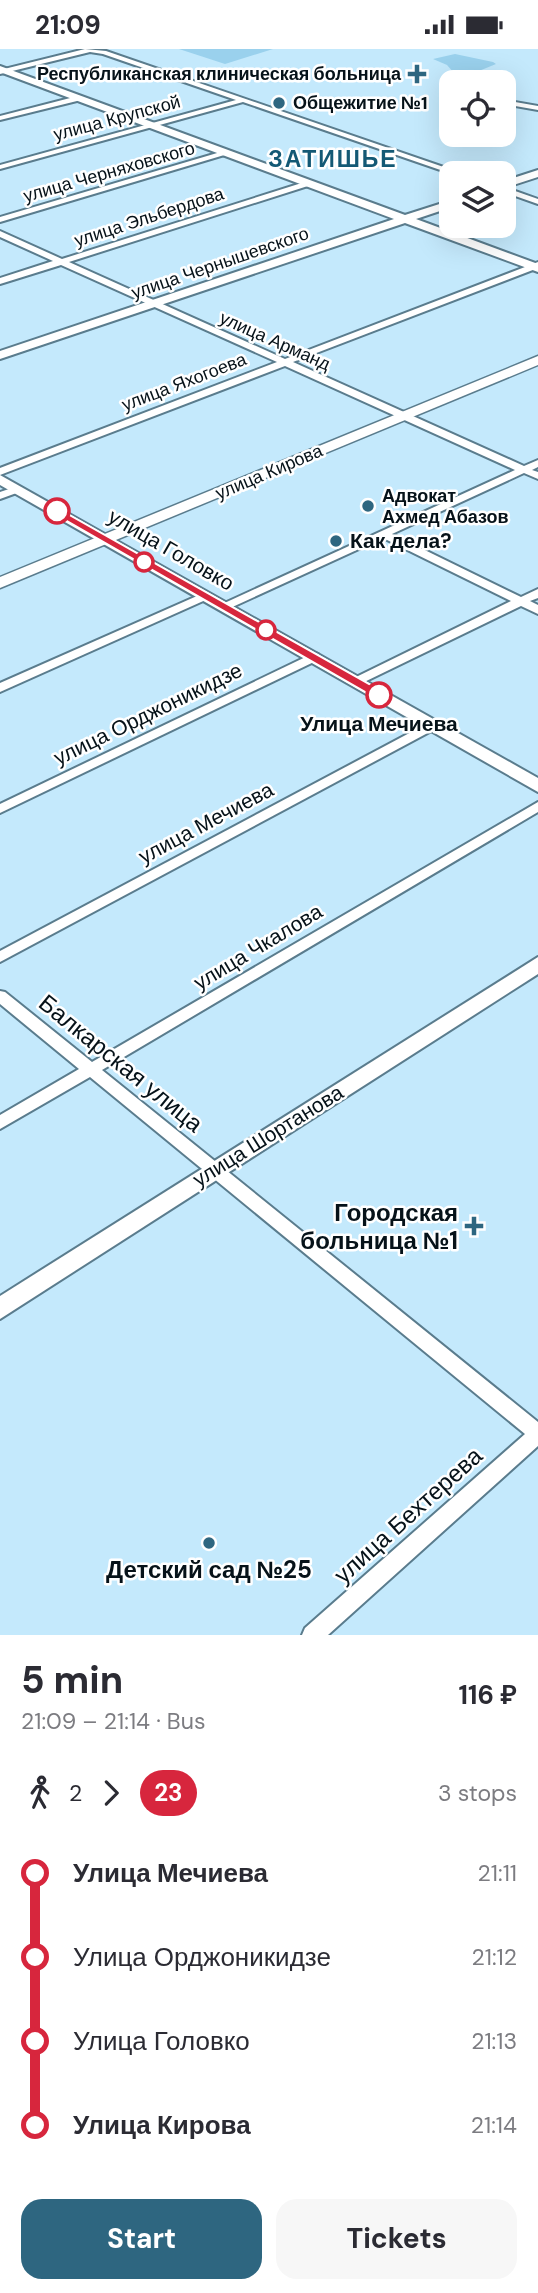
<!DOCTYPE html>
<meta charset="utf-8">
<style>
body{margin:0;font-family:"DM Sans",sans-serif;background:#f7f7f7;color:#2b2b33;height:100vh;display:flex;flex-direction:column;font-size:26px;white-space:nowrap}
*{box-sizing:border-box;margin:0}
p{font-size:23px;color:#7c7c81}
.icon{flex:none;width:38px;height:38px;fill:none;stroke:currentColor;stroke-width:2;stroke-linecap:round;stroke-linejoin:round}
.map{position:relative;height:1586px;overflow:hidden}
.sheet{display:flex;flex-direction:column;background:#fff;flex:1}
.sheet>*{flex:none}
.badge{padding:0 14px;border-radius:23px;font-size:24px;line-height:46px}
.tools{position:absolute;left:439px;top:21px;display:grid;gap:14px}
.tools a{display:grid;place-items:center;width:77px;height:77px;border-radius:14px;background:#fff;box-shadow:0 7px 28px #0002;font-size:35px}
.map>.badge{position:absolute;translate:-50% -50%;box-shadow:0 0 0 4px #fff}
.legs{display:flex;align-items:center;gap:10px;height:77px;padding:0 21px;font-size:23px}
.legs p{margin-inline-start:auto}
.headline{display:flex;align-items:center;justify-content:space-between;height:119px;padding:0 21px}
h1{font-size:38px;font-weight:700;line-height:52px}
.button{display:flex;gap:14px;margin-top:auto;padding:14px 21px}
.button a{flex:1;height:80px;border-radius:21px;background:#2e6680;color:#fff;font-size:28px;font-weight:700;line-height:80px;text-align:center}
.button a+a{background:#f7f7f7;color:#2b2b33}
ul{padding:0 21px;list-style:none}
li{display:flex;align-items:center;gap:24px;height:84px;font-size:26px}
li i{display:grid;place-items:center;width:10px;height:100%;margin:0 9px;background:currentColor}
li i::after{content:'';width:18px;height:18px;margin:-9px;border:5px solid;border-radius:50%;background:#fff}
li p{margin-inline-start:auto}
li:first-child i{background:linear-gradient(#0000 50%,currentColor 0)}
li:last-child i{background:linear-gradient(currentColor 50%,#0000 0)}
.status{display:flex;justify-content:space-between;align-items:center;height:49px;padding:0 35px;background:#fff;direction:ltr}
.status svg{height:19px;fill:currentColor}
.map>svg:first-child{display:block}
</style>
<div class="status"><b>21:09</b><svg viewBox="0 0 49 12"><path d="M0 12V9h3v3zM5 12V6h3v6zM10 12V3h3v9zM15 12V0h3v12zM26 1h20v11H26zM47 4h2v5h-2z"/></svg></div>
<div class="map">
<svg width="538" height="1586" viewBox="0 0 538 1586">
<rect width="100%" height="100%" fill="#c4e9fc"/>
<!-- green -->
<g fill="#9ad1ed">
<path d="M179,0H273L225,15Z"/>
<path d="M455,5L493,13L496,15L474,24L466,21L467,24H454L447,16L433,10Z"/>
</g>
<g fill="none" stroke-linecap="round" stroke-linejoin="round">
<!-- minor casing -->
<g stroke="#5a7c8d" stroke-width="4">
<g id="minor">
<path d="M85,0L106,2L461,124L452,125L243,53L0,120V116L236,51L103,5L90,3L0,25V21Z"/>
<path d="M78,47L81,51L0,71V67Z"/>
<path d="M504,51L538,57V61L504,55Z"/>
<path d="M224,102L231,104L0,173V168Z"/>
<path d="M308,132H311V136L69,213L285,310L538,213V219L293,313L524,417L538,411V418L532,421L538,423V430L524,424L392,485L521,548L538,540V549L530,552L538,556V565L521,557L356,637L352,636L350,633L352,630L511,552L383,489L228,560L224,561L218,557L515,421L285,317L0,426V419L277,313L61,216L0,235V229L53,212L0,188V182L62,210Z"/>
<path d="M504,138L538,150V155L504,143Z"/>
<path d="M18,437L23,440L22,442L0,450V443Z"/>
<path d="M206,543L212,547L210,549L0,643V634Z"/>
<path d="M314,604L318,605L320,608L318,611L0,764V755Z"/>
<path d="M432,672L437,673L438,676L437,679L0,913V902Z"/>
<path d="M538,753V763L102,1021L538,1373V1397L328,1586H302L305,1579L525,1385L90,1028L0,1080V1066L79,1020L0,955V942L5,943L92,1013Z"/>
</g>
</g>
<!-- tertiary casing -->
<g stroke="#5a7c8d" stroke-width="4">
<g id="tertiary">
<path d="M0,17L405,166L452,151V158L416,170L538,215V223L405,174L0,310V302L394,170L0,23Z"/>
<path d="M538,121V128L504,139V132Z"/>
<path d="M0,426L538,729V743L0,436Z"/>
<path d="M538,908V925L0,1270V1247Z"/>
</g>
</g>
<!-- secondary casing -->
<g stroke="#5a7c8d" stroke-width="3">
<path id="secondary" d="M538,307V316L0,539V528Z"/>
</g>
<!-- minor -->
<use href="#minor" fill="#fff" fill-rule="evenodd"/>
<!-- tertiary -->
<use href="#tertiary" fill="#fff" fill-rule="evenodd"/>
<!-- secondary -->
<use href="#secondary" fill="#fff" fill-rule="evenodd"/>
</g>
<!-- line-1 -->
<path fill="#d7263d" stroke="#fff" stroke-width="2" d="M57,459L383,643L385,646L374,648L53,464V460Z"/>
<!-- markers -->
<g fill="#2e6680" stroke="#fff" stroke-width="2.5">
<path d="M413.5 14.5h7v7h7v7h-7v7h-7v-7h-7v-7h7z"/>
<circle cx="279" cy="54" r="7"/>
<circle cx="368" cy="457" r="7"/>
<circle cx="336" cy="492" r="7"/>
<path d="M470.5 1166.5h7v7h7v7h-7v7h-7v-7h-7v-7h7z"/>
<circle cx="209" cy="1494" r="7"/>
</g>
<g fill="#fff" stroke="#d7263d" stroke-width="3.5">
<circle cx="57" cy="462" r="12"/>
<circle cx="144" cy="513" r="9"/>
<circle cx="266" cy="581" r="9"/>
<circle cx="379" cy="646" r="12"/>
</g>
<g text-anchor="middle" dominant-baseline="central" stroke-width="5" stroke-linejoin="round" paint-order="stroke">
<!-- far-poi labels -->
<g font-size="18" font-weight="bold" fill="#061219" stroke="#fff" text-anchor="start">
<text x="401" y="25" text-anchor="end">Республиканская клиническая больница</text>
<text x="293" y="54">Общежитие №1</text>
<text x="382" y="447">Адвокат<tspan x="382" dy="21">Ахмед Абазов</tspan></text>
</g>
<!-- far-street labels -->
<g font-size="18" fill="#061219" stroke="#fff">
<text transform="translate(117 69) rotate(-15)">улица Крупской</text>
<text transform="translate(109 123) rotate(-16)">улица Черняховского</text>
<text transform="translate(149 168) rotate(-18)">улица Эльбердова</text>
<text transform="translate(220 214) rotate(-19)">улица Чернышевского</text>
<text transform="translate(275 292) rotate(24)">улица Арманд</text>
<text transform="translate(184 333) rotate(-21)">улица Яхогоева</text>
<text transform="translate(269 423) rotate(-23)">улица Кирова</text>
</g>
<!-- poi labels -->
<g font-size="21" font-weight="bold" fill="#061219" stroke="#fff" text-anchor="start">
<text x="350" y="492">Как дела?</text>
</g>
<!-- street labels -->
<g font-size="21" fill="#061219" stroke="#fff">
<text transform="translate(171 501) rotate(30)">улица Головко</text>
<text transform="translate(148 665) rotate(-26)">улица Орджоникидзе</text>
<text transform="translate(206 774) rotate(-28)">улица Мечиева</text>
<text transform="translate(258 898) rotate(-31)">улица Чкалова</text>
<text transform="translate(268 1087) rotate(-32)">улица Шортанова</text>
</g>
<!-- stop labels -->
<g font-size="21" font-weight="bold" fill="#061219" stroke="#fff">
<text x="379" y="675">Улица Мечиева</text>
</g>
<!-- far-district labels -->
<g font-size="23" font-weight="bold" letter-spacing="2" fill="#135975" stroke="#fff">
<text x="333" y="110">ЗАТИШЬЕ</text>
</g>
<!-- near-street labels -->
<g font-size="24" fill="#061219" stroke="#fff">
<text transform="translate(121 1014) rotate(39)">Балкарская улица</text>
<text transform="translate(408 1466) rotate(-42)">улица Бехтерева</text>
</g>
<!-- near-poi labels -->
<g font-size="24" font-weight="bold" fill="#061219" stroke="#fff" text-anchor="end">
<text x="458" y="1163">Городская<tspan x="458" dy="28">больница №1</tspan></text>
<text x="209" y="1520" text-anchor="middle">Детский сад №25</text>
</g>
</g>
</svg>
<div class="tools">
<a><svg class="icon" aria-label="locate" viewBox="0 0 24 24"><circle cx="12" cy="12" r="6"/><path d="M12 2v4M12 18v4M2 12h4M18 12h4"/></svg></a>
<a><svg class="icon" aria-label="layers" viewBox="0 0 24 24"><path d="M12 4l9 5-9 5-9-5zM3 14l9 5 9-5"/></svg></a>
</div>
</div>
<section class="sheet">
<div class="headline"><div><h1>5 min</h1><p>21:09 – 21:14 · Bus</p></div><b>116 ₽</b></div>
<div class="legs"><svg class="icon" aria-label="walk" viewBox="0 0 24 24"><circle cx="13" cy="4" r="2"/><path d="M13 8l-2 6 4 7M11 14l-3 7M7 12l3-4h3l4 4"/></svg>2<svg class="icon" aria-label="forward" viewBox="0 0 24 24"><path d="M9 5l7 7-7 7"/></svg><b class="badge" style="background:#d7263d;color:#fff">23</b><p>3 stops</p></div>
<ul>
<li><i style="color:#d7263d"></i><b>Улица Мечиева</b><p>21:11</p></li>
<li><i style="color:#d7263d"></i><span>Улица Орджоникидзе</span><p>21:12</p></li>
<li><i style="color:#d7263d"></i><span>Улица Головко</span><p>21:13</p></li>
<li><i style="color:#d7263d"></i><b>Улица Кирова</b><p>21:14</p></li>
</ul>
<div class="button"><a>Start</a><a>Tickets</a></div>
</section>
